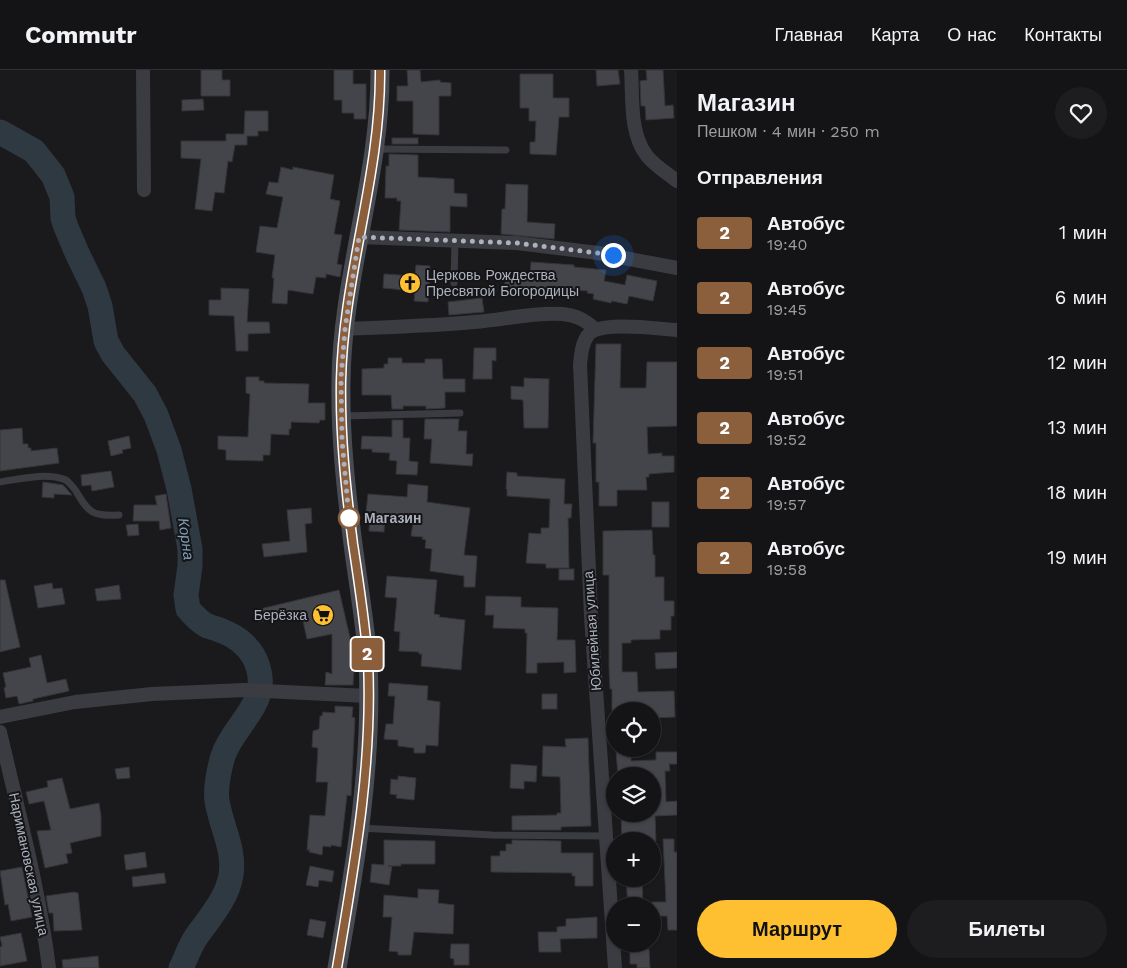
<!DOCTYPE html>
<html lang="ru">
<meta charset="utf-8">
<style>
body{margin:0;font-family:"Work Sans",sans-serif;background:#1d1d1f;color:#f1f3f6;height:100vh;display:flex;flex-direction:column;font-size:19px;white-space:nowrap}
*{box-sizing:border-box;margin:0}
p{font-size:16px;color:#9d9ea1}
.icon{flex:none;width:28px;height:28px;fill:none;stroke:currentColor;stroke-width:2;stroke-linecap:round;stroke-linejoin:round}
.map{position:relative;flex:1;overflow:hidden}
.panel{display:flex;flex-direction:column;background:#141416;width:450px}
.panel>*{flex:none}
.badge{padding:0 10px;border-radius:4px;font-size:18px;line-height:32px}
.buttons{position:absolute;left:606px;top:632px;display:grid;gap:10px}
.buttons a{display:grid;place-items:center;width:55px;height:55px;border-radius:50%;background:#141416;box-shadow:0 1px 4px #0004,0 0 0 1px #333335;font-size:25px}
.you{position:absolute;width:25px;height:25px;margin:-12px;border:4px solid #fff;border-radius:50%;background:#1a73e8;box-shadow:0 0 0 8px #1a73e833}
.map>.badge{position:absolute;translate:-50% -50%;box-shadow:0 0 0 2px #fff}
h2{padding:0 20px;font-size:19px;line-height:45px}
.round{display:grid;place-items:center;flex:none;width:52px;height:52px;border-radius:26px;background:#1d1d1f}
.headline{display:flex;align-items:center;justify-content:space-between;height:85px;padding:0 20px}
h1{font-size:24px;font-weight:700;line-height:38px}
.primary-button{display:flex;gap:10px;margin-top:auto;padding:10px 20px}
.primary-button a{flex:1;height:58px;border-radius:30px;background:#fec031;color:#111;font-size:20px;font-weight:700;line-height:58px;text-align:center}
.primary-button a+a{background:#1d1d1f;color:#f1f3f6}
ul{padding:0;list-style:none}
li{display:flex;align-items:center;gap:15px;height:65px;padding:0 20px}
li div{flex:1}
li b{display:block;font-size:19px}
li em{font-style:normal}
li .badge{min-width:55px;font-weight:700;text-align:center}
header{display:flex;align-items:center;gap:30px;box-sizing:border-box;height:70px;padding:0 25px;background:#141416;border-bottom:1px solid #333335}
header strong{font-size:24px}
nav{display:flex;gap:28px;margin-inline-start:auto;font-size:18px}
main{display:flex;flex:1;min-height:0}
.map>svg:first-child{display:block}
</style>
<header>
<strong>Commutr</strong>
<nav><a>Главная</a><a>Карта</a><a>О нас</a><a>Контакты</a></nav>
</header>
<main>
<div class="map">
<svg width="677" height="898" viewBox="0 0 677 898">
<rect width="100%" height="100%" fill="#1a1a1d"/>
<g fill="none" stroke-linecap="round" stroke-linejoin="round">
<!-- river -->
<path stroke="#2f3942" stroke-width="25" d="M0,62L34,81L53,105L62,127L63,148L66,157L77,183L94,218L100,236L106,271L113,284L145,324L156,345L169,380L179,419L190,479V496L186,525L188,539C194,545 200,553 208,556C213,558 218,559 222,561C239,567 253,580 258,597C270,634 233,655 223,686C219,700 215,716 217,731C221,756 235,779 231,805C227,829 210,847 196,867C190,876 186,888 181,898"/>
</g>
<!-- building -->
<g fill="#44454a" stroke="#343439">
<path d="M201,0H222V10H230V26H201Z"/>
<path d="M334,0H353V14H366V49H354V43H342V30H334Z"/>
<path d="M407,0H420L421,12L440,10V12L451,13V26H439V65L413,64V31H397V16H408Z"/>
<path d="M596,0H618L620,14L597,16Z"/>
<path d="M646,0H663L665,36L673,35L674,48L646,50L645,36H641L640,11L647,10Z"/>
<path d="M520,4H553V28H569V47H559L556,85L530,84V72H535L536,51H529V38H520Z"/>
<path d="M203,29L204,40L182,41V30Z"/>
<path d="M245,41H268V61H258V66H247V75H235L232,92L228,91L224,123L215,122L212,141L195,139L201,89L181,88V71H226V64H244Z"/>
<rect x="392" y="68" width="26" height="6"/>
<path d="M389,84L418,85V107L454,109V123L467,124V137L450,136V162L399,160L401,131H397V128H385L386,96H389Z"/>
<path d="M281,97L293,100V97L334,105L330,129L340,131L334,164L342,165L337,194L342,195L340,207L326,204V208L316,207L313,224L288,220L287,234L272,233L274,208H272L275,185L256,182L260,156L277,158L283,127L266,124L269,112L278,113Z"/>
<path d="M506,114L528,115L527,152L555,154L554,169L501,164L502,139H505Z"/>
<path d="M531,192L574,195V197L606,200L604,211L625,215L627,205L657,211L653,231L629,226L627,234L612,231L611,233L593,229L594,224L587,223L588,221L539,218V220H505V207H530Z"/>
<path d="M416,195L430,196L428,232L414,231L415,221L383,218L384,204L415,206Z"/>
<path d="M221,218L249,219L247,252H269L270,263L248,264V281H236L234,246L209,245V230H221Z"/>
<path d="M482,228L484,242L449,245L448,232Z"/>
<path d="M596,274H621L620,318H646L647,292H677V356L647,357L648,384L662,383V386H674V402L649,404V407H646L647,420H617V436H599V412H596V373H593Z"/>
<path d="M474,278H496V291L492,290V309H473Z"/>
<path d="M388,288H402V293H425V289H442L443,309H465V322H445V338L426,339V336H403V339H392L391,325H362V299L384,298V294H388Z"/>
<path d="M246,307H259V311H264V313L309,314L308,333H325V350H320L319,353L291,352V359H289V365L271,364L270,385H263V391L226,390V380L218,379V366L248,367L250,324L246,323Z"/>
<path d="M524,308L549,309L548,358H524L523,330L511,329V316L524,317Z"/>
<path d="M425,349H459L458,361H467L466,384H473L472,396L430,393L432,369H424Z"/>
<path d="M392,350H403V368H410L409,391L418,392L417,405L396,404L397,391L389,390L390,383L372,382V379H361L362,366L392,367Z"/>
<path d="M22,358L23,374H28V378H31V381L57,378L59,393L0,401V360Z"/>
<path d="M129,366L131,378L122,380L123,383L111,386L108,371Z"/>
<path d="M111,401L114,417L92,421L91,415L82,416L81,405Z"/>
<path d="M507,402L517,403V406L565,409L564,434H572L571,448H568L569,498H546V494L526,493L529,463L541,464V458H549L550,429L507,426V419H506Z"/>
<path d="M43,412L63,415L72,425L54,424V428L42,427Z"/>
<path d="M408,414L428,416L427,432L470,438L464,485L477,486L475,517H464V506L430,501L432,479L425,478L426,470L422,469L423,467L411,466L414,446L385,444L384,462L369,461L370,442H366L368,424L407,427Z"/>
<path d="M166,424L171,458L160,460L159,451H133L134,435H157L155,426Z"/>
<rect x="652" y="432" width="17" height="25"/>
<path d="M311,438L312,453L305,454L307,482L264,487L262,474L290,471L287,440Z"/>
<path d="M138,454L139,465L128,466L126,455Z"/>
<path d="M652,460L653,485H655V507H664V531H674V546H671V560H660V569L631,570V573H622V602H637L638,622L674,621L675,647L652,648V641H612V619H610L609,598V505H603V461Z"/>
<rect x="559" y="499" width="15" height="11"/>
<path d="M387,506L437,510L434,544L440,545L439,547L465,550L461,600L421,596L422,584H419V582L399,581L400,562L394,561L397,528L385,527Z"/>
<path d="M0,510H5L20,577L0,582Z"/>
<path d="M52,513L53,519L62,518L65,534L38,538L34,516Z"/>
<path d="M119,515L121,529L97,531L95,519Z"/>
<path d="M339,520L351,572V600H354L353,615H325L326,602L332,604V564L307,569L301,542L259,552L256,540Z"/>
<path d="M486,526L521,527V537L558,538L557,570H575L576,602L564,603V592L537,593V603H526L527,563H525V559L493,558L494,545H485Z"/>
<path d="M677,582V598L656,599L655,583Z"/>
<path d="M41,585L47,613L66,609L69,621L33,629V631L19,634L17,626L6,628L4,618L6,617L3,603L31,597L29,588Z"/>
<path d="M389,613L428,616L427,630L440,632L438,676L426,675L425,683H414V678L398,676V670L384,669L386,654H393L395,626H388Z"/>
<rect x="542" y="624" width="15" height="15"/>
<path d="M335,636L353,637L352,647L355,648L351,726L347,725L341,777L331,775V777L323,776L322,785L309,782L310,780H307L310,745L325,746L328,712H316L318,678L312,677L313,661L319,659L320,646H322L323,642L335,643Z"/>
<path d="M588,668L591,756L561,757V760H512V746L557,745V743H561L560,707L542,706L543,676L566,677L565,669Z"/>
<path d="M631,680V691L656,690V682H677V694H669L670,701H665L666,732L677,731V745L655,746L656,771H622L621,744H652V706H618L616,681Z"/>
<path d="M511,694L537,696L536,712L524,711V719L510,718Z"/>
<path d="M129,697L130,708L117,709L115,699Z"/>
<path d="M398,706L416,708L414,730L396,728L397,725L390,724L391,709L398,710Z"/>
<path d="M62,708L70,739L99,733L101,746V766L70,773L72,783L66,784L68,793L45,798L37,761L51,760L44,731L29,734L26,722L48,717L47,711Z"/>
<path d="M663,769H674V782H677V860H668L667,846H652V832H666Z"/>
<path d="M384,770L435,771V794H401V796H388H392L389,815L370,812L372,794L384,795Z"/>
<path d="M512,770L561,771V783H593V816H575V806H572V803L491,802V786H500V781H506V774H512Z"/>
<path d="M145,782L147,797L126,800L124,785Z"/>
<path d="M310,796L334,801L332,812L319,810L318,817L306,815Z"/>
<path d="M22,797L32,847L11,851L8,834L5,835L0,801Z"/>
<path d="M164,803L166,813L133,817L132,807Z"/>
<path d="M626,809H642L643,836H628Z"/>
<path d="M418,819L439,820L438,833L454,835L453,864L414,862L411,885H398V882L389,881L392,847H383L384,825L418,828Z"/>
<path d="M74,822L78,823L82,860L54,861L53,843H49L46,826Z"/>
<path d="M597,847V868L560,869L561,882H539L538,862H557V857L566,856V849Z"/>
<path d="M310,849L326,852L323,868L307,865Z"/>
<path d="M21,863L27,891L0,896V877L2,876L0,867Z"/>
<path d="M451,874H469V895H454V889L450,888Z"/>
<path d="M649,879L650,898H637V894H630V880Z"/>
<path d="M98,886L99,898H63L62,890Z"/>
</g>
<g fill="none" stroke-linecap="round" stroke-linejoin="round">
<!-- lane -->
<g stroke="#3b3c42" stroke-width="7">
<path d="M375,79L506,80"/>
<path d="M454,213L455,171"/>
<path d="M343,346L460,343"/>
<path d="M0,412C20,409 46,402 66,410C70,413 73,417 76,421C89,444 93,446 119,445"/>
<path d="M360,758L492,765L607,766"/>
</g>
<!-- street -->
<g stroke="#3b3c42" stroke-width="14">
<path d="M143,0L144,120"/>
<path d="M631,0C633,27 629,63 647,86C655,96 667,103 677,111"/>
<path d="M359,167L517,173L598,183L677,198"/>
<path d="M345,259C388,257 431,256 474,252C503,250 533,242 562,244C576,245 585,250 595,259"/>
<path d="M0,647L75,632L152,624L244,620L368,626"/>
<path d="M0,662C18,740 39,818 49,898"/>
<path d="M615,898L591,546L580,295C581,284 582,273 588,265C600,250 658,259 677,260"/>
</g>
<!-- secondary -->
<path stroke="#494b52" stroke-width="19" d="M337,898C355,797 373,694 368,591C365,551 358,513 353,474C346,420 340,366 341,311C342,206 381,105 380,0"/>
</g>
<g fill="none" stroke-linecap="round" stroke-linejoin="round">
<!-- line casing -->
<g stroke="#fff" stroke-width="11">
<path id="line" d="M337,898C354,797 373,694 368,591C365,552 359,513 353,474C346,420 340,366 341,311C343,206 381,105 380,0"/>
</g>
<!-- line -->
<use href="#line" stroke="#8b5e3c" stroke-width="8"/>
<!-- walk -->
<path stroke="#acb1bd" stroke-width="5" stroke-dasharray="0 9" d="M349,448L342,370L341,308L345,259L359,167L517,173L613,185"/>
</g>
<!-- icons -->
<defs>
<g id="church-disc" transform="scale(1.125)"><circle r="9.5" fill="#fec031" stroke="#151518"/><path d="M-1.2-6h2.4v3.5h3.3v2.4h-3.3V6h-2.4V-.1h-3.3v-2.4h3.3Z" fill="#111"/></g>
<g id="supermarket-disc" transform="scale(1.125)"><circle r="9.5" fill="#fec031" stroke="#151518"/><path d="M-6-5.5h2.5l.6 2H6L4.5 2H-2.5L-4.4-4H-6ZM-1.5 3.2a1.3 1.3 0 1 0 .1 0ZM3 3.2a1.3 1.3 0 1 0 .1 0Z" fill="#111"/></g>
</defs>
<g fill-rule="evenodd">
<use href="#church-disc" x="410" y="213"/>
<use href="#supermarket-disc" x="323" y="545"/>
</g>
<!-- markers -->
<circle fill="#fff" stroke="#8b5e3c" stroke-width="2.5" cx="349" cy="448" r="10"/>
<g text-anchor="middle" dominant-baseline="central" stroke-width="4" stroke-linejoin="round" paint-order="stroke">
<!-- poi labels -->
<g font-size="14" fill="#acb1bd" stroke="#151518" text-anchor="start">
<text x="426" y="205">Церковь Рождества<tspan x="426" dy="16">Пресвятой Богородицы</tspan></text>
<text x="307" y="545" text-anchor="end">Берёзка</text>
</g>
<!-- stop labels -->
<g font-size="14" font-weight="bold" fill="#acb1bd" stroke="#151518" text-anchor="start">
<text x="364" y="448">Магазин</text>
</g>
<!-- street labels -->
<g font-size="14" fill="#acb1bd" stroke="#151518">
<text transform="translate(592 561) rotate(-94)">Юбилейная улица</text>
<text transform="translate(29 794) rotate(78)">Наримановская улица</text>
</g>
<!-- water labels -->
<g font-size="15" font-style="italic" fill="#819eba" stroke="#151518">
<text transform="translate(186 469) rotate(82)">Корна</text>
</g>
</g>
</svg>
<div class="buttons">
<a><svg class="icon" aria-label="locate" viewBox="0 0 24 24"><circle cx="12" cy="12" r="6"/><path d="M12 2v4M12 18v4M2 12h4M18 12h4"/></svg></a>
<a><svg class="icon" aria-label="layers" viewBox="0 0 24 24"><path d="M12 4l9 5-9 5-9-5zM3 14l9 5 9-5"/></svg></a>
<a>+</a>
<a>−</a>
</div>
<div class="you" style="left:613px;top:185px"></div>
<b class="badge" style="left:367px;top:584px;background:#8b5e3c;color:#fff">2</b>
</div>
<section class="panel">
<div class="headline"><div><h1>Магазин</h1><p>Пешком · 4 мин · 250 m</p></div><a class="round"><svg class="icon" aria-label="heart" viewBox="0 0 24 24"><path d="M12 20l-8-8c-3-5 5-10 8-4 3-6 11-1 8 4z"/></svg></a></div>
<h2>Отправления</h2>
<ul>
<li><span class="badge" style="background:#8b5e3c;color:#fff">2</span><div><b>Автобус</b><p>19:40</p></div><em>1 мин</em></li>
<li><span class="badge" style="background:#8b5e3c;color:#fff">2</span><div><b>Автобус</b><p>19:45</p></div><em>6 мин</em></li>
<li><span class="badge" style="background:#8b5e3c;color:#fff">2</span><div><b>Автобус</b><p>19:51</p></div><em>12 мин</em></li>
<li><span class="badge" style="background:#8b5e3c;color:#fff">2</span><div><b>Автобус</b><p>19:52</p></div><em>13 мин</em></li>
<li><span class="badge" style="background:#8b5e3c;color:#fff">2</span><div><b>Автобус</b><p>19:57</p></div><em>18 мин</em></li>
<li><span class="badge" style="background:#8b5e3c;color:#fff">2</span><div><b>Автобус</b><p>19:58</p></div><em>19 мин</em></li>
</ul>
<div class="primary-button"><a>Маршрут</a><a>Билеты</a></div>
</section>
</main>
